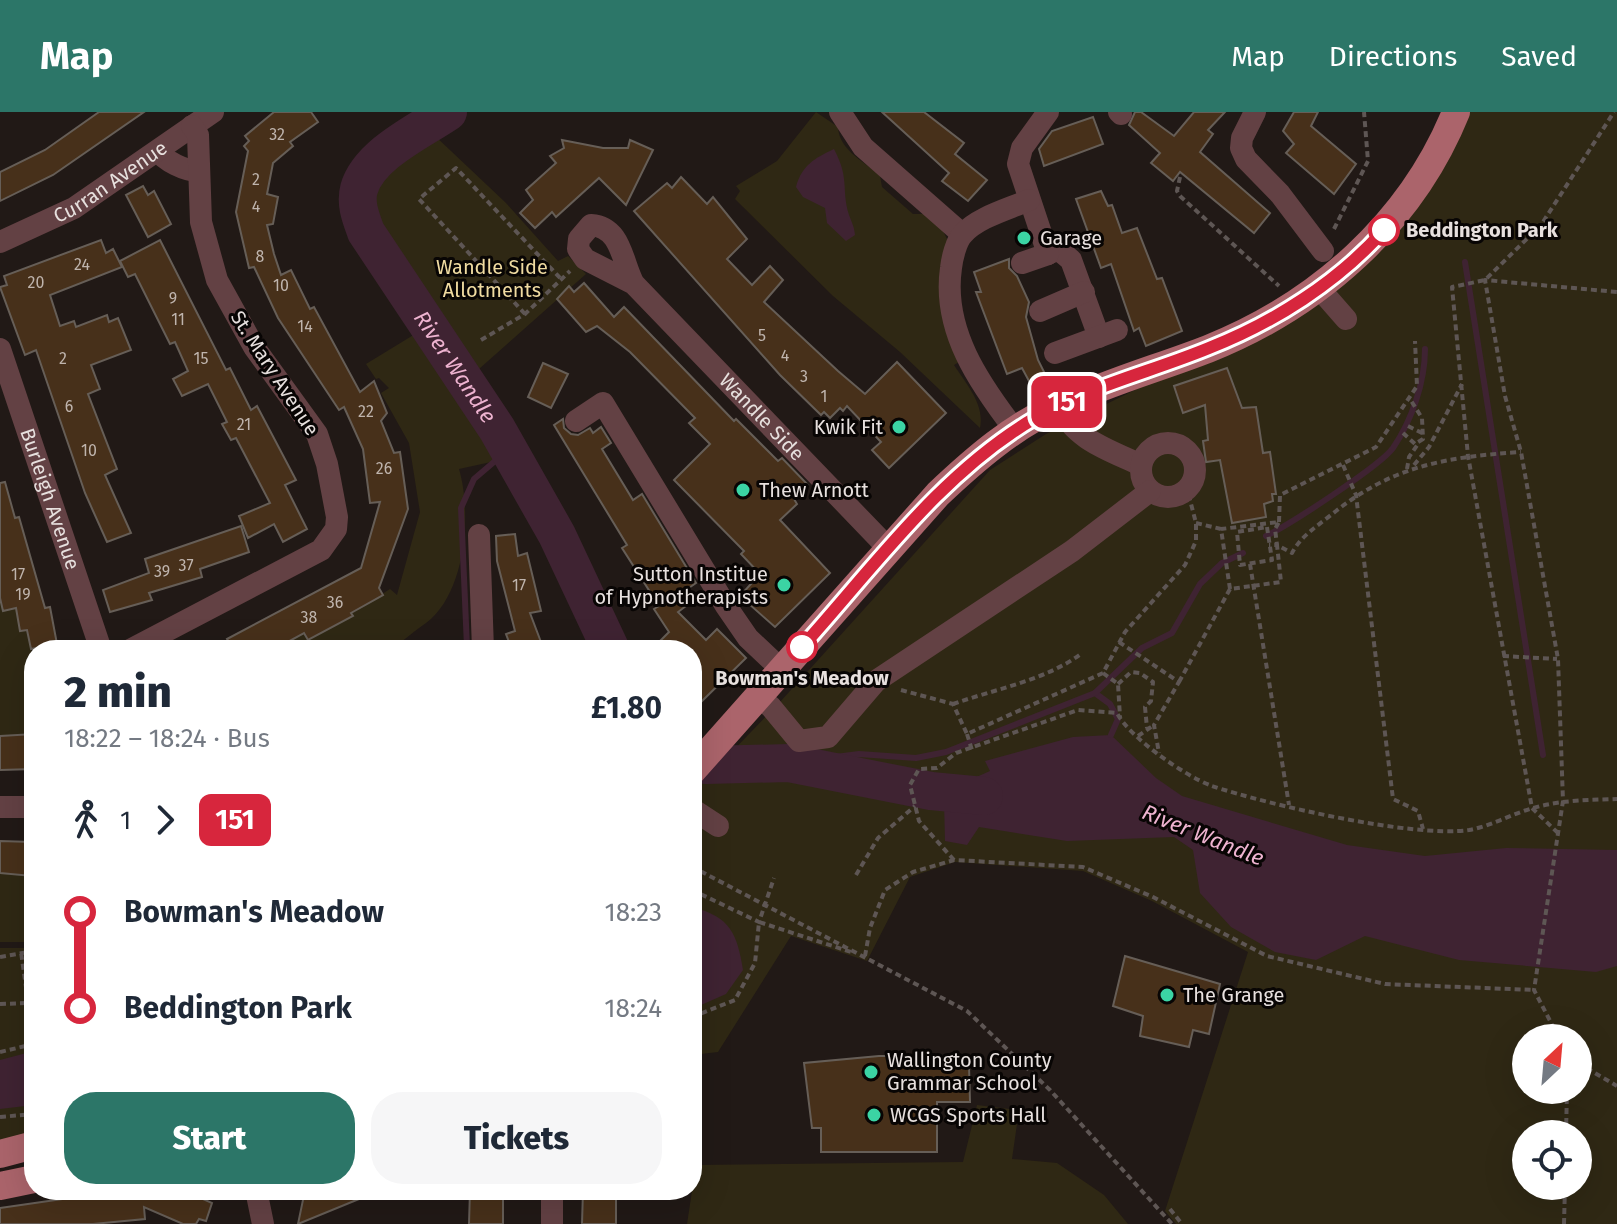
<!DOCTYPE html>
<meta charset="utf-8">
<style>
body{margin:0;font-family:"Fira Sans",sans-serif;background:#f6f6f7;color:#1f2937;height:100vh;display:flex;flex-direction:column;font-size:30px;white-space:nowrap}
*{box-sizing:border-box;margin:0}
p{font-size:26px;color:#747a83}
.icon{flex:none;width:44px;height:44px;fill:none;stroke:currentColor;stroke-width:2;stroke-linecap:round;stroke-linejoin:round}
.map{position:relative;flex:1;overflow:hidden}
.sheet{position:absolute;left:24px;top:528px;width:678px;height:560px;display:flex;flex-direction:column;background:#fff;border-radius:32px;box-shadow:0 8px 32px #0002}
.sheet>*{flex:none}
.badge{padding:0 16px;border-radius:12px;font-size:28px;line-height:52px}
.needle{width:52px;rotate:26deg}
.fabs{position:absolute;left:1512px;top:912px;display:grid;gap:16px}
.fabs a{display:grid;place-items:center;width:80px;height:80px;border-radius:50%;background:#fff;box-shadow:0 8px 32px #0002;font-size:40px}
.map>.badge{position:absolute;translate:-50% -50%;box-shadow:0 0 0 4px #fff}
.legs{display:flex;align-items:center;gap:12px;height:88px;padding:0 40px;font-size:26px}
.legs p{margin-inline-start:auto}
.summary{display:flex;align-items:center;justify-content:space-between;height:136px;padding:0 40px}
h1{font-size:44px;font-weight:800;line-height:60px}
.button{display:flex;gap:16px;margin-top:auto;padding:16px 40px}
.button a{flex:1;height:92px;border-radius:32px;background:#2c7668;color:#fff;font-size:32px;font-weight:800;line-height:92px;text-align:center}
.button a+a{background:#f6f6f7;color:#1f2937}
ul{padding:0 40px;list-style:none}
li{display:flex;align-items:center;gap:28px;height:96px;font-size:30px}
li i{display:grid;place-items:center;width:12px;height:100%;margin:0 10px;background:currentColor}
li i::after{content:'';width:20px;height:20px;margin:-10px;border:6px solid;border-radius:50%;background:#fff}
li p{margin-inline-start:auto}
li:first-child i{background:linear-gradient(#0000 50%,currentColor 0)}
li:last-child i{background:linear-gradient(currentColor 50%,#0000 0)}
header{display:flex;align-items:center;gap:48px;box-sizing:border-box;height:112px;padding:0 40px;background:#2c7668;color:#fff}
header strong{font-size:38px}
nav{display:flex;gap:44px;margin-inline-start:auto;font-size:28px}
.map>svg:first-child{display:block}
</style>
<header>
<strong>Map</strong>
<nav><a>Map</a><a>Directions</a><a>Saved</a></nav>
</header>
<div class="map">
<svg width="1617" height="1112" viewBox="0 0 1617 1112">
<rect width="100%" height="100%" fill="#211916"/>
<!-- green -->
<g fill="#2f2814" fill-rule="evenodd">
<path d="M816,0L838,15C839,39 866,50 880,64L882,75L913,102H926L941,115L947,127L959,250L954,253C966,272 985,292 980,316L900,240L833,184L735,87L740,79L736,74L777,49Z"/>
<path d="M1470,0H1617V1112H1176L1165,1099L1248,840L1152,789L1083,759L955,750L910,765L867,849L791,824L718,940L692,943V681L780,590L990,358L1046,322L1163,264L1227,240L1443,55ZM1526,926H1578V978H1526ZM1526,1022H1578V1074H1526Z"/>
<path d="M433,22L506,91L558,149L568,144L586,162L479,257L375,102C359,61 404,44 433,22Z"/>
<path d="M420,219L500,348L459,357C472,401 466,481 426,511C416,518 403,528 392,538L386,532L375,538H286L280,527L303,515L332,514L390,477L397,483L420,400L409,331L381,281L389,276L379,266L376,267L366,252Z"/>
<path d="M0,474L23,495L18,510L20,519L27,518L34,549V622L16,623V633L0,624Z"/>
<path d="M0,761L34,762V830H0Z"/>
<path d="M0,836H34V1018L30,1023L0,1029Z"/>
<path d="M977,993L1019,998L1012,1047L1057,1051L1104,1083L1128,1112H687L696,1053L963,1050Z"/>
</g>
<!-- water -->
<g fill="#3f2332">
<path d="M834,37C850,67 841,77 849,103C852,111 854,114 855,123L846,129L827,111L825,96L803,85L796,75C802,53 815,46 834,37Z"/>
<path d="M1111,623L1156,666L1182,684L1347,733L1425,744L1506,736L1617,738V854L1596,860L1459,848L1365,824L1316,848L1275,840L1231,815L1200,781L1193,738L1174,725L1067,729L979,715L967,733L945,729L944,689L931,679L953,663L963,671L990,659L985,649L1073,625Z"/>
<path d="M692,795C731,805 737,822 743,858L726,882L692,897Z"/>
<path d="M34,939V964L30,968L34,971V993L0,997V948Z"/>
</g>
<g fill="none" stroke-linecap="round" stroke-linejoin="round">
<!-- stream -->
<g stroke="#3f2332" stroke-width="6">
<path d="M1465,150L1543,643"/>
<path d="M1266,424C1289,413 1380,354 1393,336C1412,308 1425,270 1425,237"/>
<path d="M467,535L461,396L474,367L508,338"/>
<path d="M1095,581L1110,592L1118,607L1111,623"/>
<path d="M789,651L859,642L916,646L946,640L1095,581L1142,536L1172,521L1200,472L1222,451L1243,441"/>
</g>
<!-- river -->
<g stroke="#3f2332" stroke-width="38">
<path id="s1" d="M448,0C420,19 369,42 359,77C355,92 361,106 366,120L497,317L557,423L611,538"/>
<path d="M692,647L706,653L789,651L931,679L984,684"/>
</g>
</g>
<!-- building -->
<g fill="#47301a" stroke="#665e57" stroke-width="2">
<path d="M99,0H144L53,63L0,89V60L45,38Z"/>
<path d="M274,0H311L318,10L290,30L293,34L273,51L267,82L278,85L273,112L267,113L274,142L281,163L291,158L310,197L314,195L360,280L374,269L387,301L381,309L394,341L400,340L408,397L379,476L383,483L351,501L353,504L308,528L304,521L273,538H233L227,527L361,456L380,390L370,391L363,337L344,295L339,298L278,206L254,155L249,156L236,100L248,39L244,34L249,29L245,24Z"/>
<path d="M882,0H924L964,31L955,42L987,68L968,89L942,69L949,61Z"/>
<path d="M1141,0L1174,24L1194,0H1225L1208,18L1213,22L1200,40L1270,101L1254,121L1180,60L1173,69L1151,51L1160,41L1129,13L1135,0Z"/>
<path d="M1294,0H1318L1311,14L1356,52L1334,82L1286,41L1294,32L1283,19Z"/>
<path d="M1093,5L1103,32L1044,54L1039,37L1052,19Z"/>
<path d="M562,28L603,36H628L630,28L653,38L626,93L599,66L556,105L552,100L535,116L520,101L533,88L526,78L556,51L550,44L564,36Z"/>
<path d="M681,65L707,92L713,85L747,127L727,147L752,173L770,154L783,168L764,190L838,259L865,282L897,250L946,301L889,356L872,338L881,330L847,294L843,299L840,296L830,306L824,300L821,303L780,263L634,99L667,71L672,76Z"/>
<path d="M143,74L148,83L154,79L171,112L148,125L126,83Z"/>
<path d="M1101,79L1108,94L1112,93L1122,121L1137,116L1157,167L1162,166L1182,219L1146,234L1139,216L1134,219L1111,152L1101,156L1076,87Z"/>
<path d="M101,128L106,141L113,137L122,155L50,183L60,214L74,209L76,215L107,203L109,210L118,206L131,238L91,253L100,277L88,282L117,357L105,363L131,421L107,430L85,381L36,238L25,243L0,175L7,173L4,164Z"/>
<path d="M160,128L226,258L230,256L251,298L257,294L296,368L285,373L307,417L283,430L274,412L248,426L239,404L270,391L236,326L231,328L222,312L227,310L208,272L182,284L173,267L188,259L175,230L170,232L135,162L128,165L120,149Z"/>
<path d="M1009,147V156L1017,164L1029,190L1026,205L1038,248L1052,276L1036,282L1022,256L1007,262L976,180H981L974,160Z"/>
<path d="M584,171L614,205L624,195L734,309L736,307L778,349L782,346L808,373L794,387L797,392L780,408L830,461L775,515L740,484L760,462L741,442L744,439L674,368L710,332L689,311L695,306L630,240L597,214L586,220L557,187L569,174L574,180Z"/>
<path d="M543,251L568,262L551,296L528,285Z"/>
<path d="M1227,256L1242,296L1256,295L1263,341L1270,340L1276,382H1272L1273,389L1264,392L1266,405L1232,411L1220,348L1206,350L1203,329L1208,328L1205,293L1183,301L1174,274Z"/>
<path d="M563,307L564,316L571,322L578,323L590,316L593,321L601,315L611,331L602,337L633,388L642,382L696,471L683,480L690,491L678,500L706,528L717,517L746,546L701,590L692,581V538H651L669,520L654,497L659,494L622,436L627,433L554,313Z"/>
<path d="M5,370L15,406L19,405L45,496L50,495L57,532L31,537L27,518L20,519L16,496L3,499L0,486V371Z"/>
<path d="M241,414L249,440L200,457L202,465L149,481L152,488L110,500L103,478L149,461L145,447Z"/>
<path d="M515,422L518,444L527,441L541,499L530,501L544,538H512L506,522L515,519L497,449L496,424Z"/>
<path d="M34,622V657L0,658V624Z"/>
<path d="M0,729L32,730V764L0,761Z"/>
<path d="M1125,844L1220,872L1209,922L1193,918L1189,935L1140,924L1143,904L1113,894Z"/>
<path d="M879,944H954V954L969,953L970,990H937V1040H821V1016H812L804,951Z"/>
<path d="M106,1078H183L212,1091L206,1109L199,1107L196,1112H183L144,1095L145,1107L93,1112H0V1096L111,1080Z"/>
<path d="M312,1078H381L298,1112L304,1083Z"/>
<path d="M470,1078H503V1112H469Z"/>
<path d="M583,1078H616V1112H582Z"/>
</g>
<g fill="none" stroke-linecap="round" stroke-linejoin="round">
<!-- path -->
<g stroke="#5e5654" stroke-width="4" stroke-dasharray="6 4" stroke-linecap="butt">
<path d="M1180,65L1177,79L1180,84L1279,174"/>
<path d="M1334,117L1368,49L1364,0"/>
<path d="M525,202L419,87L456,56L562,168"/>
<path d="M481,228L525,202L570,159"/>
<path d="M1408,314L1422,321"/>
<path d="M1403,321L1415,332L1423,327L1422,306L1410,287"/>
<path d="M1343,353L1356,383L1393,687L1418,699L1423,717"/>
<path d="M1414,353L1429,335L1462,272"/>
<path d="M1407,357L1409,345L1418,332"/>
<path d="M1279,410L1280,383L1376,335L1417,274L1415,229"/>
<path d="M1196,411L1221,417"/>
<path d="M1267,415L1272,448L1240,453L1237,420Z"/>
<path d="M1250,452L1289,693"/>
<path d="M1230,477L1221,417L1279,410L1275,417L1277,433H1269"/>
<path d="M1119,530L1179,570L1154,613L1159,641"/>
<path d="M1503,544L1557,547"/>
<path d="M1103,561L1118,572L1120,605"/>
<path d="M1179,570L1230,477L1281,470L1277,433L1292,441C1301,424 1316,415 1331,403C1391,354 1445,345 1521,340"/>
<path d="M1118,572L1131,560L1140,561L1153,570L1151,589L1145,595L1147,616"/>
<path d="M901,578L953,592L967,622L1103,561L1125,520L1185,453L1196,429V411L1190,388L1182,382"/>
<path d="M953,592C995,577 1047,568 1082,541"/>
<path d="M967,622L972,638"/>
<path d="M1138,624L1154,613"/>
<path d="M1558,721L1532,696L1468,344L1452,175L1485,168L1541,113L1614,0"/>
<path d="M692,741L702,760L967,899L1050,978L1172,1112"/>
<path d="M954,748L919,709L910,673L919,657L937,656L956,641L1078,598L1117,601C1130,626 1185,664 1212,674C1269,693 1412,726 1469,718C1491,714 1512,702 1533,696C1561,688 1588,688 1617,687"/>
<path d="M856,763L878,726L915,694"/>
<path d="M692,778L759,810L774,766"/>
<path d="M865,844L870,816L885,778L913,760L954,748L1083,755L1153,785L1267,844L1385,872L1534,878"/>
<path d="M0,845L34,839"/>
<path d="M0,892L28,891"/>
<path d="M692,905L735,888L755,851L759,810L851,840"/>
<path d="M1559,926L1534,878L1563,689L1558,547L1521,340L1505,284L1485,168L1617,180"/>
<path d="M0,940L34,932L21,840"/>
<path d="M1578,951L1617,974"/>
<path d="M0,1005L34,1002"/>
<path d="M1566,1022L1567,978"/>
<path d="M1170,1097L1182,1112"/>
<path d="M1564,1112L1565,1074"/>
</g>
<!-- minor -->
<g stroke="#634144" stroke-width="22">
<path d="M840,0L863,35L962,122"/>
<path d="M1048,0L1022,36L1018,52L1048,142L1058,137L1071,148L1099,225"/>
<path d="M1119,0L1121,2"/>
<path d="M1255,0L1242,26L1241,36L1246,47L1280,82L1323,139"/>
<path d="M158,39C165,49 185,59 198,59"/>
<path id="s2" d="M0,130L74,96L213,0"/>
<path d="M1022,151L1048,142"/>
<path id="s3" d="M634,172L585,147L578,137L579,127L591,113C622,115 622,151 634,172L889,437"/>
<path d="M1318,175L1346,207"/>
<path d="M1040,199L1084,180"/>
<path id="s4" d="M0,237L101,538"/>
<path d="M1055,241L1117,218"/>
<path d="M1059,293C1074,328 1109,338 1141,353"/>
<path d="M576,309L603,291L726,494L748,526L782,558"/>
<path d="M1015,318C979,271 942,218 951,156C952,147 956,129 963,122C978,105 1009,97 1029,88"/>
<circle cx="1168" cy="358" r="27"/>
<path d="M479,423L483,538"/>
<path d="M130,538L321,438L336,417L337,405L327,352L317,322L254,235L217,168L201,110L198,23L192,14"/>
<path d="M757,584L771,595L799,629L828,625L876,569L1072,439L1150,379"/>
<path d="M0,695H34"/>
<path d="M692,697L718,714"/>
<path d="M256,1078L263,1112"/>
<path d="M552,1078V1112"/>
</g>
<!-- major -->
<g stroke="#ab646b" stroke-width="28">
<path d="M692,659L938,382C975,347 1013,314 1060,293C1108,270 1159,256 1208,237C1318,193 1411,111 1456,0"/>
<path d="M0,1042L34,1033"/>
<path d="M0,1074L34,1067"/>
</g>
</g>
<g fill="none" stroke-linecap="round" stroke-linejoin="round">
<!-- line-1 casing -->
<g stroke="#fff" stroke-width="18">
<path id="line-1" d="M802,535C874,455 941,361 1035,306C1089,274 1151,260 1209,236C1273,211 1338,170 1384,118"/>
</g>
<!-- line-1 -->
<use href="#line-1" stroke="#d7263d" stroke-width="12"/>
</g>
<!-- markers -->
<g fill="#fff" stroke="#d7263d" stroke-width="4">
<circle cx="1384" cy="118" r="14"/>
<circle cx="802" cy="535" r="14"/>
</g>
<g fill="#3bd4a4" stroke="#080504" stroke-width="3">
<circle cx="1024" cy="126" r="8"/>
<circle cx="899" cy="315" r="8"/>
<circle cx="743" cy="378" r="8"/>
<circle cx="784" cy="473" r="8"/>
<circle cx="1167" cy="883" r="8"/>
<circle cx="871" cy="960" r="8"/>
<circle cx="874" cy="1003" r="8"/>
</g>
<g text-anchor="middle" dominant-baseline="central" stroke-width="6" stroke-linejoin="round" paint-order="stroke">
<!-- number labels -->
<g font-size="16" fill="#bfb4ad">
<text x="277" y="22">32</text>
<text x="256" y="67">2</text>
<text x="256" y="94">4</text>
<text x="260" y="144">8</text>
<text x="82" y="152">24</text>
<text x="36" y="170">20</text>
<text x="281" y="173">10</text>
<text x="173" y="186">9</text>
<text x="178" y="207">11</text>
<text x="305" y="214">14</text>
<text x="762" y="223">5</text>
<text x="785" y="243">4</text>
<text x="63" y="246">2</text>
<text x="201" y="246">15</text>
<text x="804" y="264">3</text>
<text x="824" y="284">1</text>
<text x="69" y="294">6</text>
<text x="366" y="299">22</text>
<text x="244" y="312">21</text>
<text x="89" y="338">10</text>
<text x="384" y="356">26</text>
<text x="186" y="453">37</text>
<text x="162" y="459">39</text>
<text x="18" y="462">17</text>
<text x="519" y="473">17</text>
<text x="23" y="482">19</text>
<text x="335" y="490">36</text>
<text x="309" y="505">38</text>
</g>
<!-- street labels -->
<g font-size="20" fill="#e7e0de" stroke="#080504">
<text stroke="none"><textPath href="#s2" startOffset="126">Curran Avenue</textPath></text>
<text transform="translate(275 261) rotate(57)">St. Mary Avenue</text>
<text stroke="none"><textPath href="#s3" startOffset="358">Wandle Side</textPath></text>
<text stroke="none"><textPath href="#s4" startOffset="158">Burleigh Avenue</textPath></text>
</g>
<!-- stop labels -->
<g font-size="20" font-weight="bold" fill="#e7e0de" stroke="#080504" text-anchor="start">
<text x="1406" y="118">Beddington Park</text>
<text x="802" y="566" text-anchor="middle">Bowman's Meadow</text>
</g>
<!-- poi labels -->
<g font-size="20" fill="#e7e0de" stroke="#080504" text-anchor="start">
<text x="1040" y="126">Garage</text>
<text x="883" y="315" text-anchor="end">Kwik Fit</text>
<text x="759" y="378">Thew Arnott</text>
<text x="768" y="462" text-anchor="end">Sutton Institue<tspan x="768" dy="23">of Hypnotherapists</tspan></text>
<text x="1183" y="883">The Grange</text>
<text x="887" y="948">Wallington County<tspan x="887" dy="23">Grammar School</tspan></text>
<text x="890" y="1003">WCGS Sports Hall</text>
</g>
<!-- park labels -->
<g font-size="20" fill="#f0dba1" stroke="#080504">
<text x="492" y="155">Wandle Side<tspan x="492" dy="23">Allotments</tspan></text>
</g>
<!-- water labels -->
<g font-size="22" font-style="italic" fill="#eeb3d0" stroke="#080504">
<text stroke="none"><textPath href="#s1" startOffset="326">River Wandle</textPath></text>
<text transform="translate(1203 723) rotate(22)">River Wandle</text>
</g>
</g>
</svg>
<div class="fabs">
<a><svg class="needle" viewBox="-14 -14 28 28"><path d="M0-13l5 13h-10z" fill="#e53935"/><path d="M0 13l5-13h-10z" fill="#747a83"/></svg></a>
<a><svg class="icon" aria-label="locate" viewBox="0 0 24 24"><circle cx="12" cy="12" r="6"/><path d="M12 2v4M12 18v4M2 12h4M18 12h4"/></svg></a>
</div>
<b class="badge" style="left:1067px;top:290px;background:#d7263d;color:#fff">151</b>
<section class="sheet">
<div class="summary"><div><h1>2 min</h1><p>18:22 – 18:24 · Bus</p></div><b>£1.80</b></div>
<div class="legs"><svg class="icon" aria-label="walk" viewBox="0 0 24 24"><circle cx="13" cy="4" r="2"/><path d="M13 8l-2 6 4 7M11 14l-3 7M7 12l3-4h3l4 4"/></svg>1<svg class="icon" aria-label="forward" viewBox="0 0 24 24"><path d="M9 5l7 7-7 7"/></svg><b class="badge" style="background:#d7263d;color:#fff">151</b></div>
<ul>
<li><i style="color:#d7263d"></i><b>Bowman's Meadow</b><p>18:23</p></li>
<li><i style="color:#d7263d"></i><b>Beddington Park</b><p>18:24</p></li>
</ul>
<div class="button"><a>Start</a><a>Tickets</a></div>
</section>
</div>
